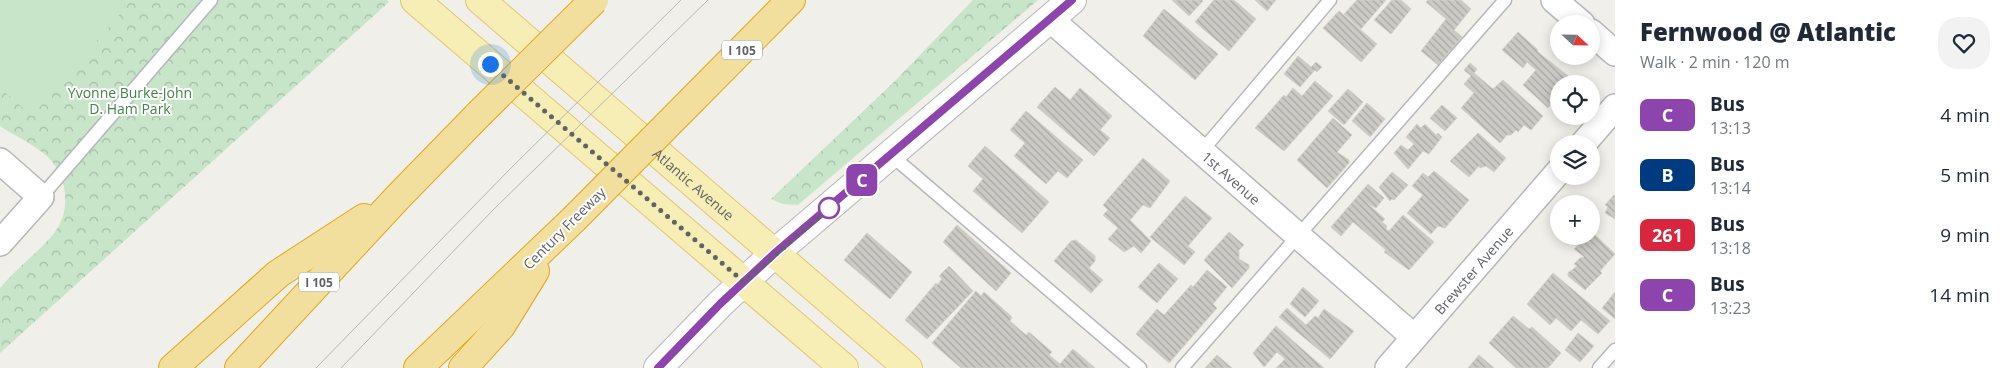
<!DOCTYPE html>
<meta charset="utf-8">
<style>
body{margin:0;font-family:"Open Sans",sans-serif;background:#f2f2f3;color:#1f2937;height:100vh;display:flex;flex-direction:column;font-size:19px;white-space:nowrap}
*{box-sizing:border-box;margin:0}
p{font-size:16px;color:#747a83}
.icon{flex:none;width:28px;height:28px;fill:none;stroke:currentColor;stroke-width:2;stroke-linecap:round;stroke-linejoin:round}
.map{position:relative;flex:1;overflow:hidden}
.details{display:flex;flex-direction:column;background:#fff;width:400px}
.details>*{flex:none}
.badge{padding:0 10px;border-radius:8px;font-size:18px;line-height:32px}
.needle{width:32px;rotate:112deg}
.buttons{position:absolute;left:1550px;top:15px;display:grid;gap:10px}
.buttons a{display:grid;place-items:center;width:50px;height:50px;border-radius:50%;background:#fff;box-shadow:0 2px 12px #0003;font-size:25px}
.you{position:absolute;width:25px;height:25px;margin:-12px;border:4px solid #fff;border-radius:50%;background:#1a73e8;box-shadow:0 0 0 8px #1a73e833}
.map>.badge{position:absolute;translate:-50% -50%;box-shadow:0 0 0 2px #fff}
.round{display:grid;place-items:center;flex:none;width:52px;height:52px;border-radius:20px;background:#f2f2f3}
.head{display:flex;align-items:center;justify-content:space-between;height:85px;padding:0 25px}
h1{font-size:24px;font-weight:800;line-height:38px}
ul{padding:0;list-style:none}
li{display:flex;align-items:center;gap:15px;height:60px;padding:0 25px}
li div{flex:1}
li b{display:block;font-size:19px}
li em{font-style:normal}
li .badge{min-width:55px;font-weight:700;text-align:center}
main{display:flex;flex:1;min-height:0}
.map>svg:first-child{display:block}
</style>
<main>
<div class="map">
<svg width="1615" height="368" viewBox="0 0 1615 368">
<defs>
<pattern id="park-crowns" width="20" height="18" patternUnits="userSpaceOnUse" patternTransform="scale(1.25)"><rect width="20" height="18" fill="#c8e4c9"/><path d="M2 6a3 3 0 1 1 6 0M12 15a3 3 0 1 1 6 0" fill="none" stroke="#a6bca7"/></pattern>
<pattern id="building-back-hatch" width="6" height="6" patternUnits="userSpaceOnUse" patternTransform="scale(1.25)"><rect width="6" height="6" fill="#cccac5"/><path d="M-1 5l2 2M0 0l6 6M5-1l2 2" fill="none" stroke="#a9a8a4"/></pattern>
</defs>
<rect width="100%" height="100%" fill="#f0efe9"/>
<!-- park -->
<g fill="url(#park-crowns)">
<path d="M0,0H387L389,2L0,353V288C16,269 35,255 51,237C72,214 69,179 48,157C35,145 15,136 0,126Z"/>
<path d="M973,0H1038L798,205L783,204L771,199L897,79Z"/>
</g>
<!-- garden -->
<path fill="#c8e4c9" d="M0,0H132L32,116L0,88Z"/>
<!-- building -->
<g fill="url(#building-back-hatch)" stroke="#d4d1c7">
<path d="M1172,0H1202L1203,1L1189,16Z"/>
<path d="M1214,0H1234L1256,19L1229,51L1195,22Z"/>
<path d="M1255,0H1276L1267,11Z"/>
<path d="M1357,0H1386L1361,29L1344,14Z"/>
<path d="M1392,0H1401L1411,9L1391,34L1374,20Z"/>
<path d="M1428,0H1461L1471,9L1454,30L1462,37L1438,65L1421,51L1446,19L1426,2Z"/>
<path d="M1164,9L1218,54L1195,80L1143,36Z"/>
<path d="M1339,11L1377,44L1361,62L1323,28Z"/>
<path d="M1518,32L1538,50L1537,51L1573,80L1570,84H1559V95L1548,108L1523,85L1536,70L1527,62L1523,68L1502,50Z"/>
<path d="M1298,56L1311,67L1316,62L1322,67L1317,72L1315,70L1300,87L1284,74Z"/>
<path d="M1470,63L1477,69L1474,73L1493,89L1503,80L1543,116L1531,130L1524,125L1518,132L1516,130L1511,135H1507L1500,143L1461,108L1474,93L1464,84L1471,76L1464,70Z"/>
<path d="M1315,81L1333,96L1284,151L1255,128L1284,95L1286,97L1293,88L1302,96Z"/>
<path d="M1055,87L1070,100L1080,88L1112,116L1100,130L1110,138L1094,156L1037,107Z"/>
<path d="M1348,89L1363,102L1344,125L1328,111Z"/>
<path d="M1367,103L1385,119L1370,137L1352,121Z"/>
<path d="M1442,105L1457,118L1445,131L1430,118Z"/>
<path d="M1026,111L1083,160L1067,178L1058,171L1046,184L1014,156L1025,143L1010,130Z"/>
<path d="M1333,118L1352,135L1337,152L1349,160V163L1327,188L1297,160Z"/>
<path d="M1417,124L1421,128L1425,124L1436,135L1438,133L1442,137L1429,154L1423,151L1408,169L1394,153L1401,145L1408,150L1414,144L1406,137Z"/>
<path d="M1478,133L1506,158L1494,172L1486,166L1480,168L1479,166L1469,177L1450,161Z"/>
<path d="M985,146L1049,202L1022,233L973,191L983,179L968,166Z"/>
<path d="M1143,158L1170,181L1150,208L1143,205L1130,220L1151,241L1141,253L1134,246L1124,252L1108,239L1118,228L1103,215L1108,210L1103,205Z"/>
<path d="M1434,171L1469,200L1445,228L1438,226L1431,234L1407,213L1423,195L1412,186L1423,173L1428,177Z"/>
<path d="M1392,172L1408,185L1394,200L1392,199L1390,201L1379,187Z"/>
<path d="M1368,184L1384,198L1376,208L1368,204L1385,219L1382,222L1387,226L1386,229L1389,231L1403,215L1434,242L1409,270L1384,252L1386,250L1353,222L1341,236L1331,227Z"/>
<path d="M1614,195L1615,196V219L1605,213L1608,207L1605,205Z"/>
<path d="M1185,196L1212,218L1188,246L1195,252L1184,265L1150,237Z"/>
<path d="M957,225L1011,273L996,291L943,242Z"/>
<path d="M1591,231L1615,254L1600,271L1602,273L1585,290L1568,276V273L1577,266L1574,264L1580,258L1584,257L1574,249L1578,245L1576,244L1583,236H1591Z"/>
<path d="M1229,232L1244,245L1239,250V259L1249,265V268L1232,288L1204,260Z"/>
<path d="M867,233L912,272L890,299L844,260Z"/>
<path d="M1076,240L1095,256V261L1089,268L1103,280L1091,293L1054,261L1071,241Z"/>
<path d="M1159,263L1178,279L1157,303L1138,287Z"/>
<path d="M949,266L973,291L927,339L905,320L936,283L937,285L942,279L939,276Z"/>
<path d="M1207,270L1227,287L1213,304L1217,308L1169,363L1136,334L1157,309L1164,315L1191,285L1193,287Z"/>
<path d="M1553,273L1610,321L1598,334L1581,320L1571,331L1556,318L1550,325L1527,304Z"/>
<path d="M1303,287L1319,301L1305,317L1290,304Z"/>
<path d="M976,291L981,296L984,292L1012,317L1010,321L1026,335L1029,332L1052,352L1049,355L1060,364L1073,349L1095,368H961L932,343Z"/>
<path d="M1615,292V319L1602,308Z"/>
<path d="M1287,308L1306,325L1315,316L1318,318L1324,309L1354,331L1330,359L1279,317Z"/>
<path d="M1513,316L1529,329L1532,327L1561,353L1548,368H1516L1489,343Z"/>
<path d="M1276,326L1324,368H1276L1285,359L1277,352L1264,367L1253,353Z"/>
<path d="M1578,333L1594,346L1580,362L1565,350Z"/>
<path d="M1217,355L1232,368H1205Z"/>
<path d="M1479,355L1494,368H1468Z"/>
</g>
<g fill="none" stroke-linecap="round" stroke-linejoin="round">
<!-- service casing -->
<g stroke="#b5b8bb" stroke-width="15">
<g id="service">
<path d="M1201,152L1330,0"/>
<path d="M891,155L1140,368"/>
<path d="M41,197L211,0"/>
<path d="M1182,368L1505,0"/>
<path d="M1599,368L1615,350"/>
</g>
</g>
<!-- minor casing -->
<g stroke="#b5b8bb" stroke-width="28">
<g id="minor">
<path d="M1554,0L1582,24"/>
<path id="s1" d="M1050,19L1414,337"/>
<path d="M1591,32L1615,53"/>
<path d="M1583,144L1615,107"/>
<path d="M0,161L41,197L0,243"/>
<path id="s2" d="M1388,368L1559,171"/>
</g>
</g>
<!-- tertiary casing -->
<g stroke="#b5b8bb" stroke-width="30">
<path id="tertiary" d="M658,368L721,303L776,252L1072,0"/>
</g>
<!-- primary casing -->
<g stroke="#e4c56e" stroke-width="30">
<g id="primary">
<path d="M415,0L844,368"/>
<path id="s3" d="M480,0L908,368"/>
</g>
</g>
<!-- motorway casing -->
<g stroke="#e1a718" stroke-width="30">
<g id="motorway">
<path d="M693,99L791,0"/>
<path d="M173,368L278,274L364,218"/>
<path d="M239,368L399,196L479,114"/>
<path d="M418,368L574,219"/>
<path d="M463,368L501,326L535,271"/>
</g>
</g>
<!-- service -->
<use href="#service" stroke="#fff" stroke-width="12"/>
<!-- minor -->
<use href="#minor" stroke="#fff" stroke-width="25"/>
<!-- tertiary -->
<use href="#tertiary" stroke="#fff" stroke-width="28"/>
<!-- primary -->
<use href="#primary" stroke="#f7eeb6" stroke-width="28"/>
<!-- motorway -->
<use href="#motorway" stroke="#f3df9d" stroke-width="28"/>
<!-- tram -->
<g stroke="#b6b7b7" stroke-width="1">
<path d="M316,368L511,168L681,0"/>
<path d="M341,368L494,209L708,0"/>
</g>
<!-- motorway-bridge casing -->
<g stroke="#e1a718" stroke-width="30" stroke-linecap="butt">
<g id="motorway-bridge">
<path d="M479,114L594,0"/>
<path d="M574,219L693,99"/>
</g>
</g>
<!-- motorway-bridge -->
<use href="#motorway-bridge" stroke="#f3df9d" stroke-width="28"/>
</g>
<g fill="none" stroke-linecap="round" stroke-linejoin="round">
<!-- line casing -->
<g stroke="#fff" stroke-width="11">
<path id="line" d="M658,368L721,303L776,252L1072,0"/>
</g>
<!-- line -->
<use href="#line" stroke="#8e44ad" stroke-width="8"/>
<!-- walk -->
<path stroke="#606367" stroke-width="5" stroke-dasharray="0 9" d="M490,64L744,282L829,208"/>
</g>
<!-- markers -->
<circle fill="#fff" stroke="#8e44ad" stroke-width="2.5" cx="829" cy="208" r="10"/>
<g text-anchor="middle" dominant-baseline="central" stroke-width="4" stroke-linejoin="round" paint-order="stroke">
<!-- shield labels -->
<g fill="#fff" stroke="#909295" stroke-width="1">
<rect x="722" y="40.5" width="40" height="19" rx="4"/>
<rect x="299" y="272.5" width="40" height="19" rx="4"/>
</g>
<g font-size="12" font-weight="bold" fill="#606367">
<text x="742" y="50">I 105</text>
<text x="319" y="282">I 105</text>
</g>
<!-- park labels -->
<g font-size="14" fill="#408545" stroke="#fff">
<text x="130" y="92">Yvonne Burke-John<tspan x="130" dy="16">D. Ham Park</tspan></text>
</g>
<!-- street labels -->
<g font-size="14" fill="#606367" stroke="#fff">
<text stroke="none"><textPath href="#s1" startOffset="241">1st Avenue</textPath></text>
<text stroke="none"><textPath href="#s3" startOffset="282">Atlantic Avenue</textPath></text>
<text transform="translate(564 228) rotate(-45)">Century Freeway</text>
<text stroke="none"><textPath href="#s2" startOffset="130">Brewster Avenue</textPath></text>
</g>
</g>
</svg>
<div class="buttons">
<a><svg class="needle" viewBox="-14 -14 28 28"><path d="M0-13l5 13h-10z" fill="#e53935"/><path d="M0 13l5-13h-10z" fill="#747a83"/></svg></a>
<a><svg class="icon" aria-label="locate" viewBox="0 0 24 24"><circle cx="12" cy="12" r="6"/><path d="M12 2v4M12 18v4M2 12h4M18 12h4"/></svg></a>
<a><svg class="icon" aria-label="layers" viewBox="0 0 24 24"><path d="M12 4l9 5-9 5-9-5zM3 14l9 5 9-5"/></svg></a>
<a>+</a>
</div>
<div class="you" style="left:490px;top:64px"></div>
<b class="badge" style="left:862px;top:180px;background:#8e44ad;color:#fff">C</b>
</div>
<section class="details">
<div class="head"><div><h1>Fernwood @ Atlantic</h1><p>Walk · 2 min · 120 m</p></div><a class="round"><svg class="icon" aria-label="heart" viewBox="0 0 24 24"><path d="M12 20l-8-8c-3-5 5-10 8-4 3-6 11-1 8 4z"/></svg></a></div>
<ul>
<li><span class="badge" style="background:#8e44ad;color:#fff">C</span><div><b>Bus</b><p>13:13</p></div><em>4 min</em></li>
<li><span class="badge" style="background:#003b80;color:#fff">B</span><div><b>Bus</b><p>13:14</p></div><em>5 min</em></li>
<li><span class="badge" style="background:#d7263d;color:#fff">261</span><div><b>Bus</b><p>13:18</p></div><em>9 min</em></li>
<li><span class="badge" style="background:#8e44ad;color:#fff">C</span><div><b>Bus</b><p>13:23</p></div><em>14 min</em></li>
</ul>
</section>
</main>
